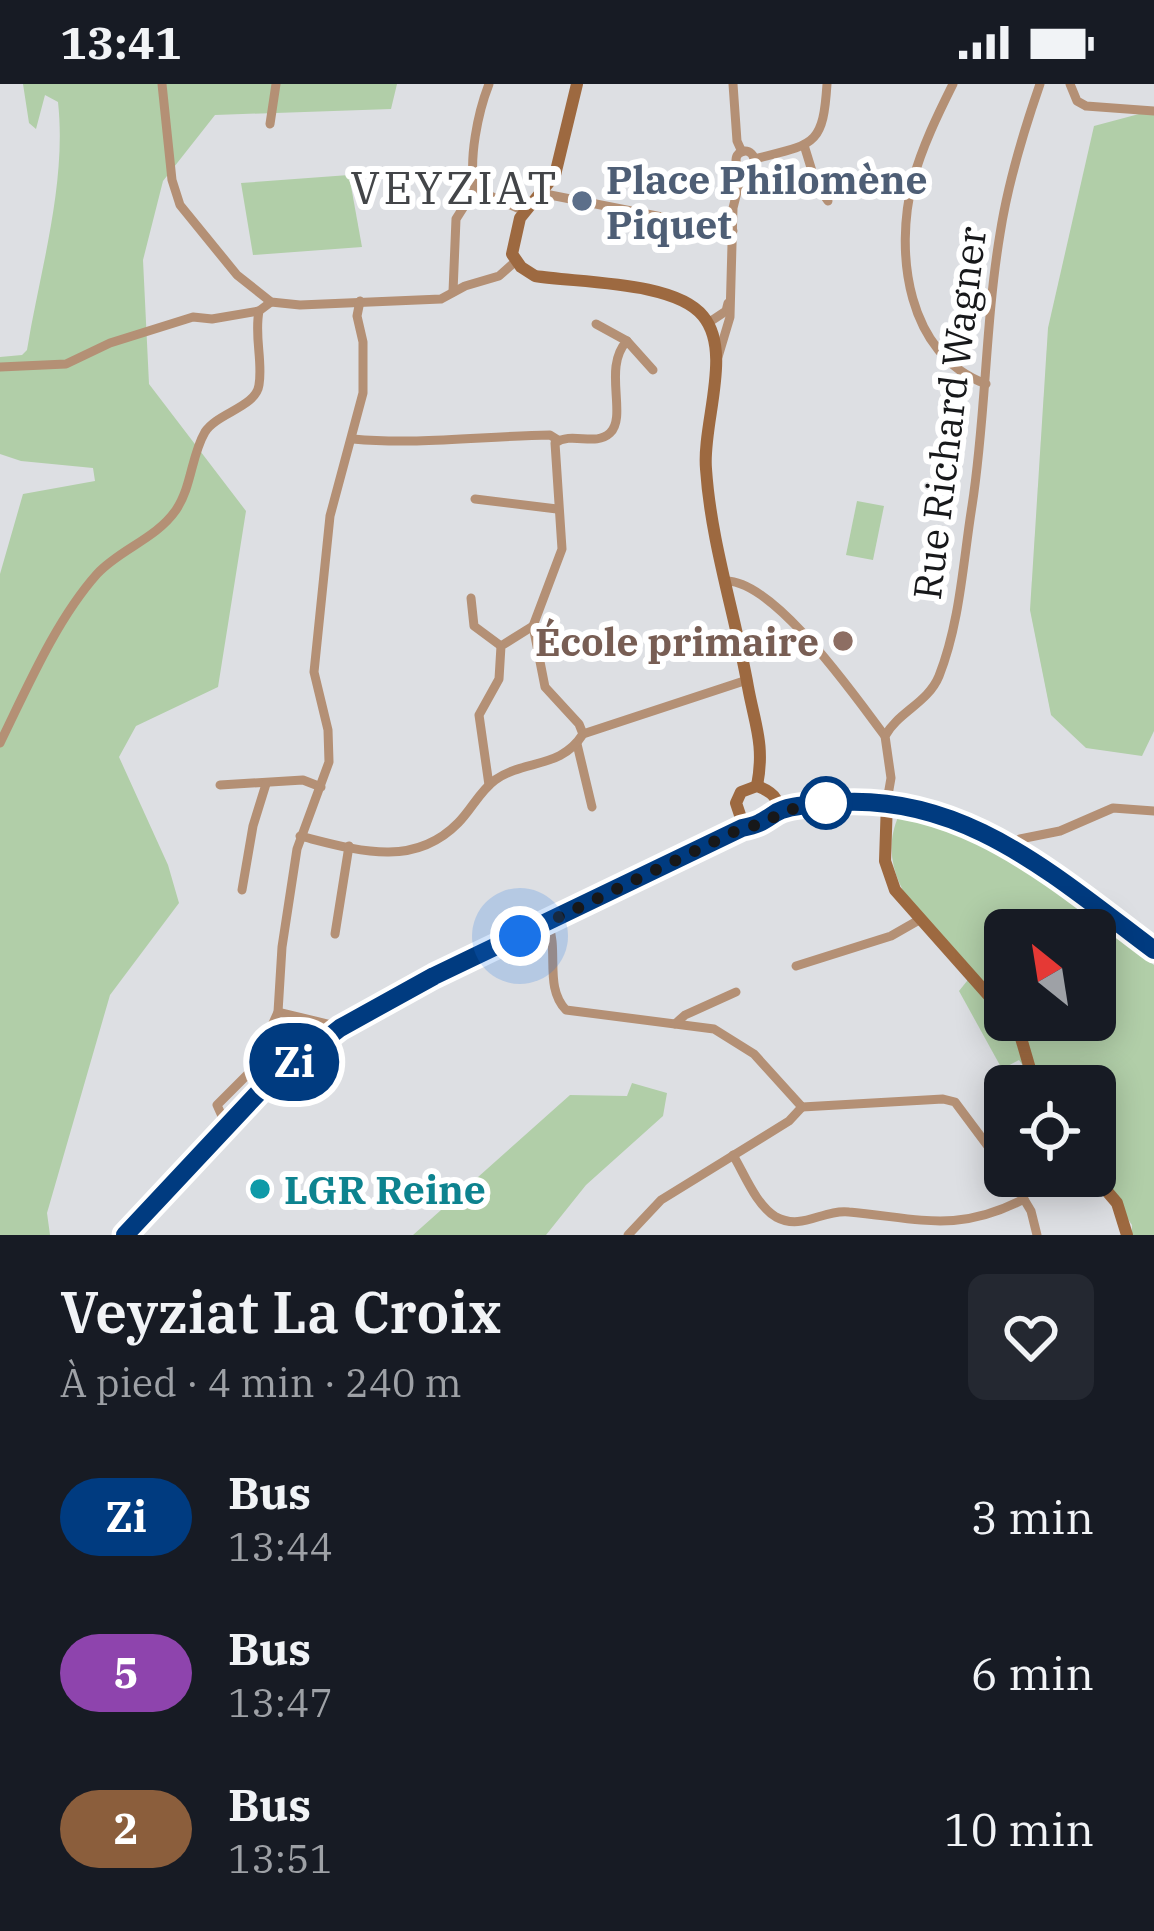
<!DOCTYPE html>
<html lang="fr">
<meta charset="utf-8">
<style>
body{margin:0;font-family:"IBM Plex Serif",serif;background:#242831;color:#f1f3f6;height:100vh;display:flex;flex-direction:column;font-size:45px;white-space:nowrap}
*{box-sizing:border-box;margin:0}
p{font-size:39px;color:#9ea1a6}
.icon{flex:none;width:66px;height:66px;fill:none;stroke:currentColor;stroke-width:2;stroke-linecap:round;stroke-linejoin:round}
.map{position:relative;height:1151px;overflow:hidden}
.details{display:flex;flex-direction:column;background:#171b24;flex:1}
.details>*{flex:none}
.badge{padding:0 24px;border-radius:39px;font-size:42px;line-height:78px}
.needle{width:78px;rotate:330deg}
.tools{position:absolute;left:984px;top:825px;display:grid;gap:24px}
.tools a{display:grid;place-items:center;width:132px;height:132px;border-radius:18px;background:#171b24;box-shadow:0 6px 30px #0003;font-size:60px}
.you{position:absolute;width:60px;height:60px;margin:-30px;border:9px solid #fff;border-radius:50%;background:#1a73e8;box-shadow:0 0 0 18px #1a73e833}
.map>.badge{position:absolute;translate:-50% -50%;box-shadow:0 0 0 6px #fff}
.round{display:grid;place-items:center;flex:none;width:126px;height:126px;border-radius:18px;background:#242831}
.summary{display:flex;align-items:center;justify-content:space-between;height:204px;padding:0 60px}
h1{font-size:57px;font-weight:600;line-height:90px}
ul{padding:0;list-style:none}
li{display:flex;align-items:center;gap:36px;height:156px;padding:0 60px}
li div{flex:1}
li b{display:block;font-size:45px}
li em{font-style:normal}
li .badge{min-width:132px;font-weight:700;text-align:center}
.status{display:flex;justify-content:space-between;align-items:center;height:84px;padding:0 60px;background:#171b24;direction:ltr}
.status svg{height:33px;fill:currentColor}
.map>svg:first-child{display:block}
</style>
<div class="status"><b>13:41</b><svg viewBox="0 0 49 12"><path d="M0 12V9h3v3zM5 12V6h3v6zM10 12V3h3v9zM15 12V0h3v12zM26 1h20v11H26zM47 4h2v5h-2z"/></svg></div>
<div class="map">
<svg width="1154" height="1151" viewBox="0 0 1154 1151">
<rect width="100%" height="100%" fill="#dddfe3"/>
<!-- green -->
<g fill="#b1cea8" fill-rule="evenodd">
<path d="M23,0H397L391,25L215,31L163,97L143,176L149,300L246,427L218,603L136,642L119,673L168,781L179,819L110,911L47,1129L50,1151H0V490L23,410L95,397L93,384L21,377L0,370V273L22,271L27,266C40,186 67,100 58,18L45,11L36,45L29,39Z"/>
<path d="M1154,26V647L1142,672L1086,664L1051,631L1030,526L1048,244L1094,42Z"/>
<path d="M349,91L362,163L253,171L241,99Z"/>
<path d="M857,417L884,422L873,476L846,471Z"/>
<path d="M899,731C1000,747 1073,825 1154,881V1151H1132V1141L1095,1087V1002H1037L1019,976L1002,985L959,907L971,892C933,845 870,796 899,731ZM1005,846H1095V936H1005Z"/>
<path d="M632,999L667,1009L663,1032L586,1101L546,1151H413L570,1011L627,1012Z"/>
</g>
<g fill="none" stroke-linecap="round" stroke-linejoin="round">
<!-- street -->
<g stroke="#b49075" stroke-width="9">
<path d="M162,0L172,96L180,121L237,191L271,218L300,221L441,215L465,202L499,192L516,177"/>
<path d="M733,0L737,57L742,68"/>
<path d="M953,0C938,30 922,63 913,96C894,169 907,271 986,300"/>
<path d="M1070,0L1077,17L1086,22L1154,27"/>
<path d="M270,40L276,0"/>
<path d="M804,61L816,100L828,117"/>
<circle cx="745" cy="76" r="9"/>
<path d="M754,75C814,60 823,63 827,0"/>
<path d="M475,105L524,127"/>
<path d="M540,109L733,147"/>
<path d="M453,208L456,135L475,105C468,76 478,28 489,0"/>
<path d="M708,239L726,227L728,219"/>
<path d="M596,240L627,257L653,286"/>
<path d="M718,273L730,233L733,124L743,84"/>
<path d="M0,283L66,280L110,259L193,233L212,235L259,227"/>
<path d="M353,355C418,361 484,352 550,351L558,356"/>
<path d="M475,415L557,425"/>
<path d="M725,497C774,495 856,614 885,652"/>
<path d="M471,514L474,542L501,562"/>
<path d="M583,650L579,640L545,603L533,542L562,465L555,359C572,347 595,363 610,349C628,332 602,283 627,257"/>
<path d="M0,659C27,604 56,536 97,490C120,465 156,455 176,426C192,402 191,372 205,348C217,329 256,323 259,301C263,277 254,252 259,227L271,218"/>
<path d="M577,660L592,723"/>
<path d="M220,701L303,696L321,703"/>
<path d="M489,701L479,631L499,595L501,562L533,542"/>
<path d="M887,717L891,694L885,652C898,628 928,619 939,592C960,539 963,478 972,422C986,332 985,240 1000,150C1008,98 1023,49 1040,0"/>
<path d="M300,752C356,766 413,785 458,739C471,726 480,707 495,696C525,675 561,685 583,650L747,596"/>
<path d="M1013,763L1020,755L1060,747L1113,724L1154,727"/>
<path d="M242,806L253,742L266,700"/>
<path d="M548,839C559,868 544,903 566,926L714,945L754,970L802,1023L943,1015L955,1018L1005,1085"/>
<path d="M335,850L349,762"/>
<path d="M796,882L891,852L919,836"/>
<path d="M278,928L340,943"/>
<path d="M675,940L685,931L736,908"/>
<path d="M226,1041L217,1021L252,986L278,928L282,863L297,765L329,678L328,646L314,588L330,432L363,309V258L357,232L360,217"/>
<path d="M733,1071C745,1091 756,1121 776,1133C802,1147 823,1125 849,1128C918,1134 957,1150 1024,1115"/>
<path d="M1010,1092L1031,1127L1037,1151"/>
<path d="M628,1151L661,1116L789,1037L802,1023"/>
</g>
<!-- secondary -->
<g stroke="#9d6940" stroke-width="12">
<path d="M577,0L555,91L520,134L512,170L521,183L535,192C579,199 675,197 703,232C733,268 702,340 706,385C711,459 735,530 748,603C755,641 765,661 757,702"/>
<path d="M887,717L885,777L895,806L1005,930"/>
<path d="M774,730C927,680 1040,780 1154,866"/>
<path d="M1010,936L1021,954L1035,1002"/>
<path d="M1094,1092L1117,1119L1127,1151"/>
<path d="M125,1151L260,1007L340,943L434,892L742,744C767,739 798,718 757,702L741,708L736,719L742,737L754,742"/>
</g>
</g>
<g fill="none" stroke-linecap="round" stroke-linejoin="round">
<!-- line casing -->
<g stroke="#fff" stroke-width="27">
<path id="line" d="M125,1151L260,1007L340,944L434,892L742,744C758,741 762,738 774,730C785,722 806,721 819,720C956,702 1051,789 1154,866"/>
</g>
<!-- line -->
<use href="#line" stroke="#003b80" stroke-width="18"/>
<!-- walk -->
<path stroke="#17181a" stroke-width="12" stroke-dasharray="0 21.6" d="M520,852L742,744L766,739L782,727L826,719"/>
</g>
<!-- markers -->
<circle fill="#5c6f8a" stroke="#fff" stroke-width="4.5" cx="582" cy="117" r="12"/>
<circle fill="#8d6e63" stroke="#fff" stroke-width="4.5" cx="843" cy="557" r="12"/>
<circle fill="#fff" stroke="#003b80" stroke-width="6" cx="826" cy="719" r="24"/>
<circle fill="#0f9aa8" stroke="#fff" stroke-width="4.5" cx="260" cy="1105" r="12"/>
<g text-anchor="middle" dominant-baseline="central" stroke-width="12" stroke-linejoin="round" paint-order="stroke">
<!-- service labels -->
<g font-size="39" font-weight="bold" fill="#4e5e75" stroke="#fff" text-anchor="start">
<text x="606" y="95">Place Philomène<tspan x="606" dy="45">Piquet</tspan></text>
</g>
<!-- street labels -->
<g font-size="39" fill="#17181a" stroke="#fff">
<text transform="translate(949 329) rotate(-83)">Rue Richard Wagner</text>
</g>
<!-- education labels -->
<g font-size="39" font-weight="bold" fill="#785e54" stroke="#fff" text-anchor="end">
<text x="819" y="557">École primaire</text>
</g>
<!-- culture labels -->
<g font-size="39" font-weight="bold" fill="#0d838f" stroke="#fff" text-anchor="start">
<text x="284" y="1105">LGR Reine</text>
</g>
<!-- quarter labels -->
<g font-size="45" letter-spacing="3" fill="#434548" stroke="#fff">
<text x="455" y="103">VEYZIAT</text>
</g>
</g>
</svg>
<div class="tools">
<a><svg class="needle" viewBox="-14 -14 28 28"><path d="M0-13l5 13h-10z" fill="#e53935"/><path d="M0 13l5-13h-10z" fill="#9ea1a6"/></svg></a>
<a><svg class="icon" aria-label="locate" viewBox="0 0 24 24"><circle cx="12" cy="12" r="6"/><path d="M12 2v4M12 18v4M2 12h4M18 12h4"/></svg></a>
</div>
<div class="you" style="left:520px;top:852px"></div>
<b class="badge" style="left:294px;top:978px;background:#003b80;color:#fff">Zi</b>
</div>
<section class="details">
<div class="summary"><div><h1>Veyziat La Croix</h1><p>À pied · 4 min · 240 m</p></div><a class="round"><svg class="icon" aria-label="heart" viewBox="0 0 24 24"><path d="M12 20l-8-8c-3-5 5-10 8-4 3-6 11-1 8 4z"/></svg></a></div>
<ul>
<li><span class="badge" style="background:#003b80;color:#fff">Zi</span><div><b>Bus</b><p>13:44</p></div><em>3 min</em></li>
<li><span class="badge" style="background:#8e44ad;color:#fff">5</span><div><b>Bus</b><p>13:47</p></div><em>6 min</em></li>
<li><span class="badge" style="background:#8b5e3c;color:#fff">2</span><div><b>Bus</b><p>13:51</p></div><em>10 min</em></li>
</ul>
</section>
